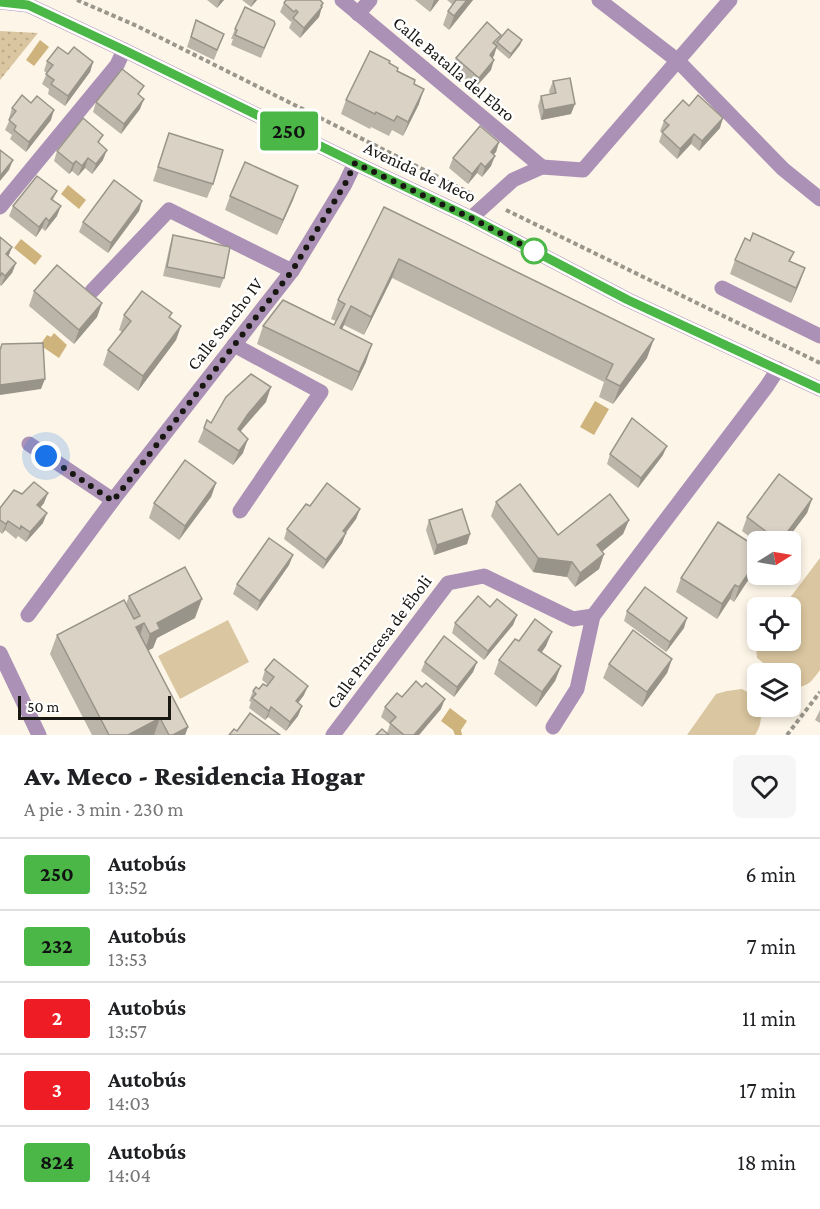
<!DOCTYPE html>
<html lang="es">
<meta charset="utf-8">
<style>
body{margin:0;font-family:"Crimson Pro",serif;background:#f6f6f6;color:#202124;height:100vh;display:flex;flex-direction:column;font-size:22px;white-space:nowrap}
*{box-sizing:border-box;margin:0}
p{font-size:20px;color:#757577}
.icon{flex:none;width:33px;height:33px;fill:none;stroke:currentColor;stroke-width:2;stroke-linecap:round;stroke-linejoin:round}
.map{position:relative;height:735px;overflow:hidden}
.details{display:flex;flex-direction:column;background:#fff;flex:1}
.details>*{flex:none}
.badge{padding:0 12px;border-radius:4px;font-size:21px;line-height:39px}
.needle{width:39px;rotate:79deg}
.tools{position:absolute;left:747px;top:531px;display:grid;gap:12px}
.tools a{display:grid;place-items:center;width:54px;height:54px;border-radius:9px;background:#fff;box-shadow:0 3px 9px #0003;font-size:30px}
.scale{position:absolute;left:18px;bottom:15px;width:153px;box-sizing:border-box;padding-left:6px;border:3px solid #191712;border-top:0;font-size:16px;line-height:21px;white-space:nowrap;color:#191712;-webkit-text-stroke:4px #fff;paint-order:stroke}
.you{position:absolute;width:30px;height:30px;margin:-15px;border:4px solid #fff;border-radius:50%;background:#1a73e8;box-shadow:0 0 0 9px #1a73e833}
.map>.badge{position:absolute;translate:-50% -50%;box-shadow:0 0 0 3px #fff}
.round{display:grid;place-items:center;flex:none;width:63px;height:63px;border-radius:9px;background:#f6f6f6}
.summary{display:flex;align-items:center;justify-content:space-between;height:102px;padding:0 24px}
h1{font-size:28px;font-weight:800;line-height:45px}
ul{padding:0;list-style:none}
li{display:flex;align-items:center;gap:18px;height:72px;padding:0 24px;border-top:2px solid #e0e0e0}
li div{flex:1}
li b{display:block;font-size:22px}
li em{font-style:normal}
li .badge{min-width:66px;font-weight:700;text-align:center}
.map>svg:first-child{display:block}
</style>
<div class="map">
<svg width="820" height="735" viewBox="0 0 820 735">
<defs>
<pattern id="grass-dots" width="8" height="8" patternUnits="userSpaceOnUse" patternTransform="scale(1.5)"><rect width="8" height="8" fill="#dac6a0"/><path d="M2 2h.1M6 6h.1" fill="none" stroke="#baa989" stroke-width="1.8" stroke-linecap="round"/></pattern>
</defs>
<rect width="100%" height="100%" fill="#fdf6e8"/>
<!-- grass -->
<path fill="url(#grass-dots)" d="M0,31L38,33L0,80Z"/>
<!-- pitch -->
<g fill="#dac6a0">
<path d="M820,558V670C811,682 809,686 794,688L791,685L790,674L776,673L757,658L756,648L759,641L790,640V608L783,607Z"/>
<path d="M228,620L249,662L180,699L158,656Z"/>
<path d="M742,689C749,693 758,697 758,706L760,708C762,718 761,726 755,735H687L716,694L727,691Z"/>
</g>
<!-- water -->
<g fill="#cfb37d">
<path d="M40,40L49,47L34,66L26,60Z"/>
<path d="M68,185L86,200L79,209L61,194Z"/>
<path d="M21,239L42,256L35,265L14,248Z"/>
<path d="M54,333L67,345L59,358L40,345L47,335L51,337Z"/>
<path d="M595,401L609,409L594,435L580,427Z"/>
<path d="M450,708L467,721L461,730L462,735H455L453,730L441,721Z"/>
</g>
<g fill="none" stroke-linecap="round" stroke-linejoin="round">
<!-- path -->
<g stroke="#9a968c" stroke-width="4" stroke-dasharray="4.5 3" stroke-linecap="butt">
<path d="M77,0L137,26L472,194"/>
<path d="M506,210L820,363"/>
<path d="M787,735L820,692"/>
</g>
<!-- minor -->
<g stroke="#ac91b7" stroke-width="15">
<path d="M342,0L542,167"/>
<path d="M599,0L678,61L783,169L820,199"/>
<path d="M0,2L28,5L124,50L355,163L471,218L628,300L820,389"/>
<path d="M358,14L370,0"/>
<path d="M0,207L117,65L124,50"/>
<path d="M471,218L513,180L542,167L583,170L730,0"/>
<path d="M722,288L820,336"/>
<path d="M92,291L169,210L292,271"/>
<path d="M234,345L321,392L240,511"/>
<path d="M29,444L113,500"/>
<path d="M28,615L113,500L292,271L345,184L355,163"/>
<path d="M0,653L39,735"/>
<path d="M553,727L577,689L593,616"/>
<path d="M333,735L448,583L484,576L573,619L593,616L767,386L778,369"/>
</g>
</g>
<!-- wall -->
<g fill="#bbb5a9">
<path d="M207,0H224L217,8Z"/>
<path d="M242,0H257L251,7Z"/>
<path d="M415,0H439L430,12Z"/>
<path d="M447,0H473L449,30L443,25L448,11L453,5Z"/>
<path d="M284,3H323L319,17L300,38L289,28L292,21L291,22L280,12Z"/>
<path d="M196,20L224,34L214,60L187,47Z"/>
<path d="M235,29L271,34L261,58L231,45L233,39H231Z"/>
<path d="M499,40H522L520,45L509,59L496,48L492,58L491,70L475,88L452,68L456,58Z"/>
<path d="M68,54L93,62L90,72L65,106L48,94L49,89L42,84L47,73L44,71L47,61Z"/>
<path d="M389,63L397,71L414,84L419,104L403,136L392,130L389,136L371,127L370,129L341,114L346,100Z"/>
<path d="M553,81L571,114L541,120L538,106L541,96L550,94L549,91Z"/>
<path d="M141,96L140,109L121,134L93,112L96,102Z"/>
<path d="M689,106L720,128L699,151L691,144L677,159L659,142L662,133L660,131L664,121Z"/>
<path d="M12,108L51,120L26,152L10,139L12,135L5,130L10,119L9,118Z"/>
<path d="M169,133L213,184L207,198L153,181Z"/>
<path d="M499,142L496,152L493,154L491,166L482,177L477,173L468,184L449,168L453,158Z"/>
<path d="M100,144L103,160L92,174L85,168L78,176L72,171L69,174L54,161L57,151Z"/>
<path d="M298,186L293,200L277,235L225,210L230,196Z"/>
<path d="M57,191L53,200L57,216L45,231L42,228L36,237L9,216L13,206Z"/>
<path d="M142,201L139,211L108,253L79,232L83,222Z"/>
<path d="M384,207L647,358L613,404L599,397L604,382L392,278L364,335L344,325L342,329L366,362L352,391L257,344L263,326L334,325L336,321L331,319L338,300Z"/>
<path d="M173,235L224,278L220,288L163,276L170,245Z"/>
<path d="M0,237L12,247L8,257L16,263L12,273L1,286L0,285Z"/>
<path d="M750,241L794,252L790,261L800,282L791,303L730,274L735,260Z"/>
<path d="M34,291L102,303L97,317L74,344L29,306Z"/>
<path d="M124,315L181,326L176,340L138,391L103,365L108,350L122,332L119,330Z"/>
<path d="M266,402L240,432L243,453L233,465L198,442L204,428L211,423Z"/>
<path d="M610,454L663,455L638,488L607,464Z"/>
<path d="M216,483L211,497L179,540L149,518L154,503Z"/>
<path d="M812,499L807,513L785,542H758V543L742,531L747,517Z"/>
<path d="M496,502L558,535L629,520L623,534L602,552L604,554L599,569L575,587L567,577L533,572L491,516Z"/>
<path d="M44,503L40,508L43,523L26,542L18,536L16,539L5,530L2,534L0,532V508Z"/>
<path d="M310,506L360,509L356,519L346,533L342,543L323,569L284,539L287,529Z"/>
<path d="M429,520L470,534L467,544L434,555L426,530Z"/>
<path d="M758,548L734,602L730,599L717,619L676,592L681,578Z"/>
<path d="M293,555L289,565L257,611L233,594L237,584Z"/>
<path d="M129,596L195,618L157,638L153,648L148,650L188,727L185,735H92L50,654L57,635L126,604Z"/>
<path d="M490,607L517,615L513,625L484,660L452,633L455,623Z"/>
<path d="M627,611L684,628L666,652L624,621Z"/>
<path d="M519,641L546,646L542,652L561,666L555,681L536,707L494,674L499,660Z"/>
<path d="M672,659L667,673L642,707L603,678L609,664Z"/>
<path d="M425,662H477L473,672L454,697L421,671Z"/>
<path d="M265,670L304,695L298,703L302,706L298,716L286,731L268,717L265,720L249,708L251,702L249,701L253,691L267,686L268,685L262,680Z"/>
<path d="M402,697L441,709L419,735H376L387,733L390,724L381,717L385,707Z"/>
<path d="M820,710V723L815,720Z"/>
</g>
<!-- shaded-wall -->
<g fill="#99948a">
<path d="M220,0H224L217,8Z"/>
<path d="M254,0H257L251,7Z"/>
<path d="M434,0H439L430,12Z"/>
<path d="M467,0H473L449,30L454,16Z"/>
<path d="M323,3L319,17L300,38L304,28Z"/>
<path d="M522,40L520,45L509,59L511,54Z"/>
<path d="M497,46L494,56L486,65L490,55Z"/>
<path d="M494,60L491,70L475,88L479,78Z"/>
<path d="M93,62L90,72L65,106L68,96Z"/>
<path d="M424,89L419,104L403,136L408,122Z"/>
<path d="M144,99L140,109L121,134L124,124Z"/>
<path d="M575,104L571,114L541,120L544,110Z"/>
<path d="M54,110L51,120L26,152L29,142Z"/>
<path d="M723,118L720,128L699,151L702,141Z"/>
<path d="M694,134L691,144L677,159L680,149Z"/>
<path d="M499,142L496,152L487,162L491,152Z"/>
<path d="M107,150L103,160L92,174L96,164Z"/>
<path d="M495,156L491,166L482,177L485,167Z"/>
<path d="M88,158L85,168L78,176L82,166Z"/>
<path d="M13,160L9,170L0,181V176Z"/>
<path d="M76,161L72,171L69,174L73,164Z"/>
<path d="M481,163L477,173L468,184L472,174Z"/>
<path d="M298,186L293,200L277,235L283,220Z"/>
<path d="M142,201L139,211L108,253L111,243Z"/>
<path d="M61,206L57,216L45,231L49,221Z"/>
<path d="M46,218L42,228L36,237L39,227Z"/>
<path d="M12,247L8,257L6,254Z"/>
<path d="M399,259L392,278L364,335L371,317Z"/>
<path d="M16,263L12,273L1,286L5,276Z"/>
<path d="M805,268L800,282L791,303L796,288Z"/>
<path d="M102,303L97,317L74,344L79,330Z"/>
<path d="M351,306L344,325L334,346L340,328Z"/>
<path d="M181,326L176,340L138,391L143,376Z"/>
<path d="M654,339L647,358L613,404L620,386Z"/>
<path d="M372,344L366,362L352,391L359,372Z"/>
<path d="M45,379L41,389L0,395V385Z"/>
<path d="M271,387L266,402L243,428L233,443L238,429L248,414Z"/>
<path d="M248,439L243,453L233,465L239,451Z"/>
<path d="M667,446L663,455L638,488L641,478Z"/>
<path d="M216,483L211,497L179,540L185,526Z"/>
<path d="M48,493L44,503L34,515L37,505Z"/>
<path d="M812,499L807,513L785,542H780Z"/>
<path d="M360,509L356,519L339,541L343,531Z"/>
<path d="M47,513L43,523L26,542L30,532Z"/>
<path d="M629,520L623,534L592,560L597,545Z"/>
<path d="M8,521L5,530L2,534L6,524Z"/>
<path d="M346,533L342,543L323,569L326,560Z"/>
<path d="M470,534L467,544L434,555L437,545Z"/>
<path d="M604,554L599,569L575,587L580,573Z"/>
<path d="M293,555L289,565L257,611L260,601Z"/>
<path d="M538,558L572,562L567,577L533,572Z"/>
<path d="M758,559V565L734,602L739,587Z"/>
<path d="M735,585L730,599L717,619L722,604Z"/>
<path d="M202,599L195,618L157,638L153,648L144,653L150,634L157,623Z"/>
<path d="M517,615L513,625L484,660L488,651Z"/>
<path d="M687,618L684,628L666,652L670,642Z"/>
<path d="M144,623L138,642L136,627Z"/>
<path d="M552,632L546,646L533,664L538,650Z"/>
<path d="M672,659L667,673L642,707L647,692Z"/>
<path d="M477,662L473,672L454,697L457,687Z"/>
<path d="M561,666L555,681L536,707L542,692Z"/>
<path d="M308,686L304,695L292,711L296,701Z"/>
<path d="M445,699L441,709L419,735H414Z"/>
<path d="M302,706L298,716L286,731L290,722Z"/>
<path d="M271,707L268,717L265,720L269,711Z"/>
<path d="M160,718L154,735H128Z"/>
<path d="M188,727L185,735H173Z"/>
</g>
<!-- building -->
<g fill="#dad3c5" stroke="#99948a" stroke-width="1.5">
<path d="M286,0H320L323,3L321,6L322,7L304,28L293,18L298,12L296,10L294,12L284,3Z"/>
<path d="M456,0H467L454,16L448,11Z"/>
<path d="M245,7L274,21L275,24L264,48L235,35L237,30L235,29Z"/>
<path d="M196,20L224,34L217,50L191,37Z"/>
<path d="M487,22L501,35L493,43L497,46L490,55L494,60L479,78L456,58Z"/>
<path d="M508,29L522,40L511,54L497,42Z"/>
<path d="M58,47L68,54L74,47L93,62L68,96L51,84L54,80L46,74L53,65L47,61Z"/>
<path d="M370,51L390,61L389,63L398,68L397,71L415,80L414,84L424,89L408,122L397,116L394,121L376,112L375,114L346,100Z"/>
<path d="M122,69L144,86L138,94L144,99L124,124L96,102Z"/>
<path d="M570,78L575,104L544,110L541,96L556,93L553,81Z"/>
<path d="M22,95L31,103L37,96L54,110L29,142L14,130L16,126L9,120L16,111L12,108Z"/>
<path d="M698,95L723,118L702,141L694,134L680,149L662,132L669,125L664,121L683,100L689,106Z"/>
<path d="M83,118L103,135L98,142L107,150L96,164L88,158L82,166L76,161L73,164L57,151Z"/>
<path d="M480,126L499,142L491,152L495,156L485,167L481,163L472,174L453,158Z"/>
<path d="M169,133L223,150L213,184L158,167Z"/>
<path d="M0,150L13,160L0,176Z"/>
<path d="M245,162L298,186L283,220L230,196Z"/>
<path d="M37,176L57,191L51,199L61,206L49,221L46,218L39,227L13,206Z"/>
<path d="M114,180L142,201L111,243L83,222Z"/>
<path d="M384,207L654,339L620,386L606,379L613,364L399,259L371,317L351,306L340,328L372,344L359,372L263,326L283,300L334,325L345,304L338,300Z"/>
<path d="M753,233L794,252L789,261L805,268L796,288L735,260L745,238L750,241Z"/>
<path d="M173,235L230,247L224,278L167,267Z"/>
<path d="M0,237L12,247L6,254L16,263L5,276L2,273L0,276Z"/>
<path d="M57,265L102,303L79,330L34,291Z"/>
<path d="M142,291L172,313L169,317L181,326L143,376L108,350L131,321L124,315Z"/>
<path d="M43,343L45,379L0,385V350L2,344Z"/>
<path d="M251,374L271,387L248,414L238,429L248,439L239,451L204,428L207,420L211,423L226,397Z"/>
<path d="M632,418L667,446L641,478L610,454Z"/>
<path d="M185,460L216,483L185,526L154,503Z"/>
<path d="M779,474L812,499L780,542L747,517Z"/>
<path d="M34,482L48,493L37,505L47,513L30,532L21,526L20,529L8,521L6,524L0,520V508L14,490L22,494Z"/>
<path d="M327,483L360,509L343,531L346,533L326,560L287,529L306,504L310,506Z"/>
<path d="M520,484L558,535L610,494L629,520L597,545L604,554L580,573L572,562L538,558L496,502Z"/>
<path d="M462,509L470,534L437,545L429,520Z"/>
<path d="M718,522L758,548V559L739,587L735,585L722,604L681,578Z"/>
<path d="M269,538L293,555L260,601L237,584Z"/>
<path d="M185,567L202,599L157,623L160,629L150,634L144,623L136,627L188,727L173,735H169L160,718L128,735H109L57,635L124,600L134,619L140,616L129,596Z"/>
<path d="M645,587L687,618L670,642L627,611Z"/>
<path d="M478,596L490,607L497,599L517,615L488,651L455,623Z"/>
<path d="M535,619L552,632L538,650L561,666L542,692L499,660L515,639L519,641Z"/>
<path d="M633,630L672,659L647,692L609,664Z"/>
<path d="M444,636L477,662L457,687L425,662Z"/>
<path d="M274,659L308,686L296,701L302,706L290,722L271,707L269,711L252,698L256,694L253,691L256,687L259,689L263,684L267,686L274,677L265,670Z"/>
<path d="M416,681L422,687L426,683L445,699L414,735H404L390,723L396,717L385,707L397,693L402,697Z"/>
<path d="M250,713L280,735H229L234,729L237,731Z"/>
<path d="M382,729L389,735H376Z"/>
</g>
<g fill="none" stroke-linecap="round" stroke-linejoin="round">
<!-- line casing -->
<g stroke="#fff" stroke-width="14">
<path id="line" d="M0,2L28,5L124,50L355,163L471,218L628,300L820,389"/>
</g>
<!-- line -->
<use href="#line" stroke="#4ab747" stroke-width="9"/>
<!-- walk -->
<path stroke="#191712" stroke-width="6" stroke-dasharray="0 10.8" d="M46,456L113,501L292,271L345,184L355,163L471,218L534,251"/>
</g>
<!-- markers -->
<circle fill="#fff" stroke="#4ab747" stroke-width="3" cx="534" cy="251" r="12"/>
<g text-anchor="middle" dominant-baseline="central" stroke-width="5" stroke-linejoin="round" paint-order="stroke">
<!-- street labels -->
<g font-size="18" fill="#191712" stroke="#fff">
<text transform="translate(454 69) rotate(40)">Calle Batalla del Ebro</text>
<text transform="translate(420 172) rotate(25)">Avenida de Meco</text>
<text transform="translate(225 324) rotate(-52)">Calle Sancho IV</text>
<text transform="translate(379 642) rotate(-53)">Calle Princesa de Éboli</text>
</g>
</g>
</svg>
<div class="tools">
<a><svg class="needle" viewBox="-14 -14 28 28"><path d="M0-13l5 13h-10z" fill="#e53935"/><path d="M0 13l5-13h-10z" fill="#757577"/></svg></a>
<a><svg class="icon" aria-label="locate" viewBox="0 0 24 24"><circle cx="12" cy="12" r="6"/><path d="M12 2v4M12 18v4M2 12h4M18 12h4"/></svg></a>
<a><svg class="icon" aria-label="layers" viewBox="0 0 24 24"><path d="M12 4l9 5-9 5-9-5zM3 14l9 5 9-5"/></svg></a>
</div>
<div class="scale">50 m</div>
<div class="you" style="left:46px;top:456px"></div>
<b class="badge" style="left:289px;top:131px;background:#4ab747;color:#111">250</b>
</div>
<section class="details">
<div class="summary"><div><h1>Av. Meco - Residencia Hogar</h1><p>A pie · 3 min · 230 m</p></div><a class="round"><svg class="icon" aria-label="heart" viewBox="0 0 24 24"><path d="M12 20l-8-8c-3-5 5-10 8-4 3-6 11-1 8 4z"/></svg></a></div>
<ul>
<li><span class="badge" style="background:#4ab747;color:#111">250</span><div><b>Autobús</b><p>13:52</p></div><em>6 min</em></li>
<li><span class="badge" style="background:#4ab747;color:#111">232</span><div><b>Autobús</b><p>13:53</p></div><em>7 min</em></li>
<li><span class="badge" style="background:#ee1c25;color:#fff">2</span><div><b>Autobús</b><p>13:57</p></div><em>11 min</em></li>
<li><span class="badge" style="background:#ee1c25;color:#fff">3</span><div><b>Autobús</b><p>14:03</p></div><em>17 min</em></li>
<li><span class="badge" style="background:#4ab747;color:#111">824</span><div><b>Autobús</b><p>14:04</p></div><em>18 min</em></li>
</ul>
</section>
